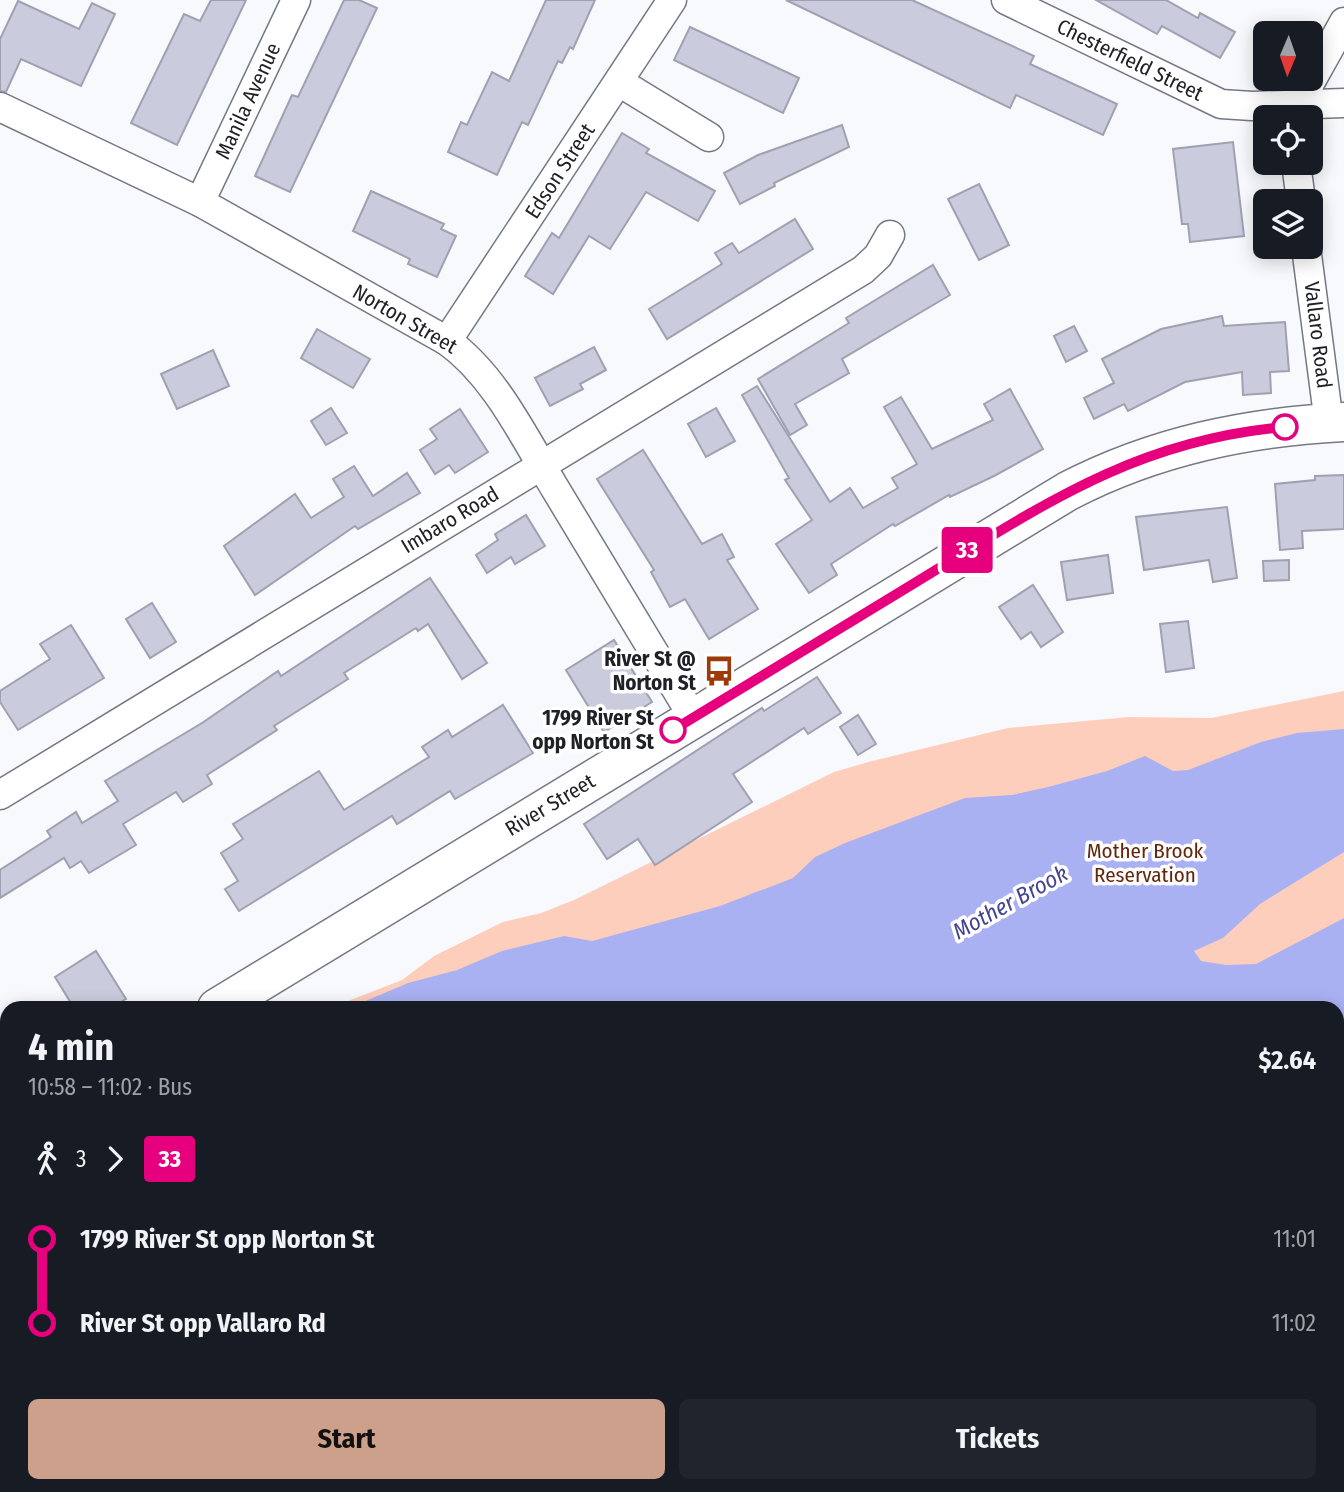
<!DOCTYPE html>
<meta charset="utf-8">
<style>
body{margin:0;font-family:"Fira Sans Condensed",sans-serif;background:#20242c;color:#f1f3f6;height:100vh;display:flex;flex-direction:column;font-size:26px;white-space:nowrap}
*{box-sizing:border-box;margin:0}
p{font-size:23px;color:#9ea1a6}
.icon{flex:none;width:38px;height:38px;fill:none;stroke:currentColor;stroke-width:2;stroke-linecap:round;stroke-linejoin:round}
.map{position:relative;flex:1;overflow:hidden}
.side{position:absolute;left:0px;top:1001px;width:1344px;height:492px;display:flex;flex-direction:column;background:#171b24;border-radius:21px 21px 0 0;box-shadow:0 4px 18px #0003}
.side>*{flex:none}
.badge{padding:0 14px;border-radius:5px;font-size:24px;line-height:46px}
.needle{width:46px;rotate:182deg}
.fabs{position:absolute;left:1253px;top:21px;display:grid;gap:14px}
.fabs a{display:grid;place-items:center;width:70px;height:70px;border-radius:10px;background:#171b24;box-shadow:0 4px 18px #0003;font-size:35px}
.map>.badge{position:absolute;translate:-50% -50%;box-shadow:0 0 0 4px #fff}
.legs{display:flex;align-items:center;gap:10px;height:77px;padding:0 28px;font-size:23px}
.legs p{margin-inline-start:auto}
.head{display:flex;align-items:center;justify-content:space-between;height:119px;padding:0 28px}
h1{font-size:38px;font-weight:700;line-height:52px}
.action{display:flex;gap:14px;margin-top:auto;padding:14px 28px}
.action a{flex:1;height:80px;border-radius:10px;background:#cca08a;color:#111;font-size:28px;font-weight:700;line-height:80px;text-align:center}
.action a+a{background:#20242c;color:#f1f3f6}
ul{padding:0 28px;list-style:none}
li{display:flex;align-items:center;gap:24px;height:84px;font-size:26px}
li i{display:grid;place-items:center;width:10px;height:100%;margin:0 9px;background:currentColor}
li i::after{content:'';width:18px;height:18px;margin:-9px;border:5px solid;border-radius:50%;background:#171b24}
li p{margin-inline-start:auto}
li:first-child i{background:linear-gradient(#0000 50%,currentColor 0)}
li:last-child i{background:linear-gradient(currentColor 50%,#0000 0)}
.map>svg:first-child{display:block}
</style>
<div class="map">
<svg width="1344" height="1492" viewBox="0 0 1344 1492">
<rect width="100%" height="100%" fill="#f8f9fc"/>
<!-- green -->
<path fill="#fecebc" d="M1344,691V1492H54L55,1486H1337V1008H330L402,980L434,956L503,922L541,913L574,900L834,772L872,761L1008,728L1129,717L1211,718Z"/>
<!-- water -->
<g fill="#aab1f2">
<path d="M1344,729V852L1260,904L1223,938L1194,951L1201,961L1226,965L1256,964L1344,918V1063L1337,1064V1008H349L408,983L457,970L502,951L564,936L592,941L720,906L793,878L815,857L845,843L965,798L1012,795L1048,787L1107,771L1145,756L1173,771L1188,770L1261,742L1297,733Z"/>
<path d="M0,1375L7,1383V1469H0Z"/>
<path d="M72,1486H450L444,1492H72Z"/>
</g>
<!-- building -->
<g fill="#caccdd" stroke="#9fa1b1" stroke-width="2">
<path d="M211,0H246L177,145L131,123L184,14L200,21Z"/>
<path d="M344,0H359L377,8L290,192L255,176L292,95L298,97Z"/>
<path d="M546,0H595L573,49L570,47L562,63L558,61L528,125L522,122L497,175L448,152L461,122L467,125L492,72L509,81Z"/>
<path d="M786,0H912L1034,56L1030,64L1117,104L1103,135L1016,95L1010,108Z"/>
<path d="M1096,0H1166L1198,18L1200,13L1235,32L1220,58L1162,26L1157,34Z"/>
<path d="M18,1L79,29L92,3L115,14L81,86L21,59L6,92L0,91V39Z"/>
<path d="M690,27L799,78L783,113L674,60Z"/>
<path d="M842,125L849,147L774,183L775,186L740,204L724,173L758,155Z"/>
<path d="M622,133L649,149L646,153L715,191L698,221L646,192L610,249L589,236L553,294L525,276L552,233L559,238Z"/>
<path d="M1233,142L1244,236L1190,242L1188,224H1182L1173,149Z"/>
<path d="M979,184L1009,245L979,260L948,199Z"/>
<path d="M371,191L444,224L441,229L456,236L437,277L408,264L410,259L353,231Z"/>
<path d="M795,219L813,249L667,339L649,309L722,264L715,253L732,243L739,253Z"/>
<path d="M933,265L950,295L842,359L849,373L795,404L807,425L790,435L758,379L849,323L846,318Z"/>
<path d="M1222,316L1224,326L1285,322L1289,371L1270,372L1271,393L1243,395L1242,372L1185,382L1128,411L1124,404L1094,419L1084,398L1114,383L1102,359L1161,329Z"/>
<path d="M1074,326L1087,351L1066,362L1054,336Z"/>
<path d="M317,329L370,359L353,388L301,358Z"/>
<path d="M594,347L606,370L580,384L583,389L550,406L535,378Z"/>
<path d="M213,350L229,386L177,409L161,374Z"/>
<path d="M757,386L830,502L850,488L863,508L898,488L892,478L917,464L884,407L901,397L932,449L993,420L984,404L1010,389L1043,449L994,476L950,497L949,495L895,526L893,524L831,564L837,575L809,593L776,544L812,520L785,480L789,478L742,395Z"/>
<path d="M331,408L347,433L326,445L311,421Z"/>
<path d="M716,408L735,441L706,457L688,424Z"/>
<path d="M460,409L488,452L455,473L449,465L435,474L420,450L437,439L430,429Z"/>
<path d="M643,450L702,544L722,534L734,557L727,560L758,609L709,639L685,599L670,607L651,572L654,570L597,479Z"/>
<path d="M354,466L373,496L407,473L420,493L358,529L355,526L255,595L224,546L295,494L311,518L344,497L333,479Z"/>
<path d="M1344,475V529L1302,531L1303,548L1280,550L1275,484L1315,480V476Z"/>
<path d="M1227,507L1237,578L1213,582L1209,560L1144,570L1136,517Z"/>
<path d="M526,515L545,546L515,564L511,557L487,573L476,555L498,540L495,534Z"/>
<path d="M1108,555L1113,593L1067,600L1061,562Z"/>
<path d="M1289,560V580L1264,581L1263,561Z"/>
<path d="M430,578L487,663L462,679L428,624L418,631L416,628L344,673L348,679L274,726L277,730L207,775L212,784L183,802L176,792L123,824L136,845L89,873L81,861L70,868L64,858L0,898V870L51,837L47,831L76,812L82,823L118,801L105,781L202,723L278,671L281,676Z"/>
<path d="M1033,585L1063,632L1041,647L1031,632L1021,639L999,607Z"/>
<path d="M152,603L176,642L150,658L126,619Z"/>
<path d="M1188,621L1194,668L1166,672L1160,624Z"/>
<path d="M71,625L104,678L18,730L0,702V691L50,659L40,644Z"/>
<path d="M614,640L652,702L604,732L566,670Z"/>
<path d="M817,677L841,713L808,734L804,728L733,774L752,802L655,865L638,839L607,859L584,824L762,708L764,711Z"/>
<path d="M503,705L533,753L455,799L450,791L397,824L392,816L239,911L225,889L238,881L221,853L243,839L233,824L319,771L344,810L429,757L422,747L448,730L452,737Z"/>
<path d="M858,715L876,744L858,755L840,727Z"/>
<path d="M96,951L126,999L111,1008H74L55,977Z"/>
</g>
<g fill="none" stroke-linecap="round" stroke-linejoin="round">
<!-- lane casing -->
<g stroke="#757786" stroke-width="17">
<g id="lane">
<path d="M1337,1248L1344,1243"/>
<path d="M1337,1348L1344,1349"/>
<path d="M1337,1472L1344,1478"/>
<path d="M943,1486L945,1492"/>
<path d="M845,1492L860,1486"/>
<path d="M1317,1492L1318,1486"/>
</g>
</g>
<!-- street casing -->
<g stroke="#757786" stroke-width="31">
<g id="street">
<path d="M1006,0L1221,104L1252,106L1344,103"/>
<path d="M619,82L709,137"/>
<path d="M0,107L200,202L447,341C496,376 525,439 556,490C602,566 647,642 693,717"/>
<path d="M1298,117L1310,83L1344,22"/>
<path d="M1296,163L1301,201"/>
<path d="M200,202L296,0"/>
<path d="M1306,247L1329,423"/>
<path d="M447,341L672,0"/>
<path d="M0,795L863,270L878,256L890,235"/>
</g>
</g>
<!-- secondary casing -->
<g stroke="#757786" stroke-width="41">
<g id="secondary">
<path d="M217,1008L1068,491C1155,446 1247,427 1344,422"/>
<path d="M0,1137L7,1135"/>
<path d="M0,1188L7,1223"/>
<path d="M26,1492L27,1486"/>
</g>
</g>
<!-- lane -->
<use href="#lane" stroke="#fff" stroke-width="14"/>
<!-- street -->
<use href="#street" stroke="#fff" stroke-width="28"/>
<!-- secondary -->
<use href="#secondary" stroke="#fff" stroke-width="38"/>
</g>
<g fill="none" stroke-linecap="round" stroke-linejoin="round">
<!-- line-1 casing -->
<g stroke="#fff" stroke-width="16">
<path id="line-1" d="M673,730C753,681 833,633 913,584C1038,508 1134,440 1285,427"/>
</g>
<!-- line-1 -->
<use href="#line-1" stroke="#e6007e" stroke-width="10"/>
</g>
<!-- icons -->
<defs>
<g id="bus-bare" transform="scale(2.415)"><path d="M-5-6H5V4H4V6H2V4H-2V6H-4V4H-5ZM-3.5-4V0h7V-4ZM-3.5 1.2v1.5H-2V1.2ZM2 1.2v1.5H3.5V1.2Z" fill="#9e3a07" stroke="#fff" stroke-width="2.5" paint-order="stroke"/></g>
</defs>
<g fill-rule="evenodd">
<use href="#bus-bare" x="719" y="671"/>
</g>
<!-- markers -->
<g fill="#fff" stroke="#e6007e" stroke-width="3.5">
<circle cx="1285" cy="427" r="12"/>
<circle cx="673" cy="730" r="12"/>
</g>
<g text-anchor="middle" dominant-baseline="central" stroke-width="7" stroke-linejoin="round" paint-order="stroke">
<!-- street labels -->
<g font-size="21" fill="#202127" stroke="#fff">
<text transform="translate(1130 60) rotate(26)">Chesterfield Street</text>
<text transform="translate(248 101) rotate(-65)">Manila Avenue</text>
<text transform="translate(560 171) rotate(-57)">Edson Street</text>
<text transform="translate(405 319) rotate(30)">Norton Street</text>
<text transform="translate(1318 335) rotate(83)">Vallaro Road</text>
<text transform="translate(450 520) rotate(-31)">Imbaro Road</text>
<text transform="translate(550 805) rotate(-31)">River Street</text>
</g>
<!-- poi labels -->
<g font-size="21" font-weight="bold" fill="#202127" stroke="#fff" text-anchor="end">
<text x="696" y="659">River St @<tspan x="696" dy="24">Norton St</tspan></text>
</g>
<!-- stop labels -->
<g font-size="21" font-weight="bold" fill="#202127" stroke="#fff" text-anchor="end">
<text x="654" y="718">1799 River St<tspan x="654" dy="24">opp Norton St</tspan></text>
</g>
<!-- park labels -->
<g font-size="21" fill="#64250a" stroke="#fff">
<text x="1145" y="851">Mother Brook<tspan x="1145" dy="24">Reservation</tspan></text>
</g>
<!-- water labels -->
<g font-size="23" font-style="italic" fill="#434490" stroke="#fff">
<text transform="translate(1010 902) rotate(-29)">Mother Brook</text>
</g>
</g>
</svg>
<div class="fabs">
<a><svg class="needle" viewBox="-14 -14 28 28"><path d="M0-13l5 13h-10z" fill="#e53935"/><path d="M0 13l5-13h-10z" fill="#9ea1a6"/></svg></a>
<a><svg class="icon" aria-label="locate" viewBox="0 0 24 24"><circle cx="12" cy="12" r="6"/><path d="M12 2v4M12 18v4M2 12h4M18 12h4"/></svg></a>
<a><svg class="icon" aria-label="layers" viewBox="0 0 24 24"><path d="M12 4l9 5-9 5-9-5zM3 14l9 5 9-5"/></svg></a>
</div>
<b class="badge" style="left:967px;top:550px;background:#e6007e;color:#fff">33</b>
<section class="side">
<div class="head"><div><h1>4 min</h1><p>10:58 – 11:02 · Bus</p></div><b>$2.64</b></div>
<div class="legs"><svg class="icon" aria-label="walk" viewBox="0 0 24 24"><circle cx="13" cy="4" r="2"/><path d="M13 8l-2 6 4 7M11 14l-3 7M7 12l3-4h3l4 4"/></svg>3<svg class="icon" aria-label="forward" viewBox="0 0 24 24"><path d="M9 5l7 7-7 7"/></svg><b class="badge" style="background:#e6007e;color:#fff">33</b></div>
<ul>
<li><i style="color:#e6007e"></i><b>1799 River St opp Norton St</b><p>11:01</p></li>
<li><i style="color:#e6007e"></i><b>River St opp Vallaro Rd</b><p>11:02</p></li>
</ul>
<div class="action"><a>Start</a><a>Tickets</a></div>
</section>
</div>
